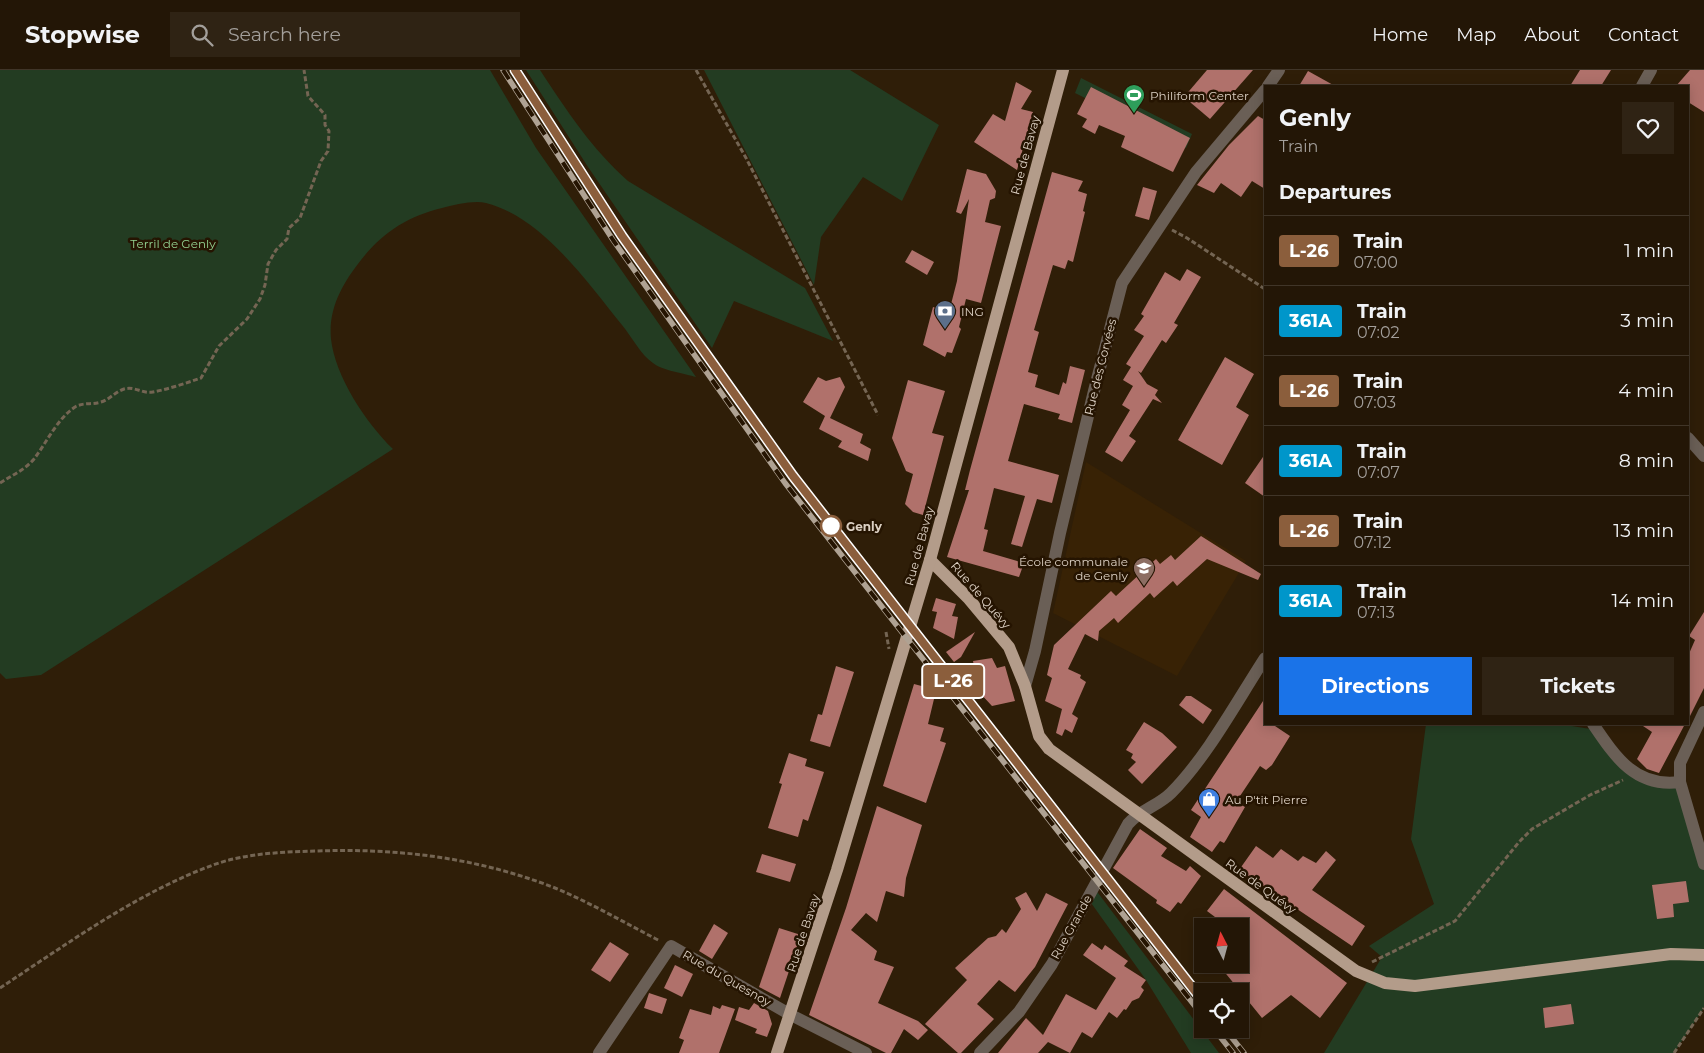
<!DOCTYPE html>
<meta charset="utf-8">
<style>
body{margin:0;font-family:Montserrat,sans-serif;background:#2f2314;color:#f1f3f6;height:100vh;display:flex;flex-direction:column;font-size:19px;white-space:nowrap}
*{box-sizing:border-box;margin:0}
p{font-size:16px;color:#a39f9b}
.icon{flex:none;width:28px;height:28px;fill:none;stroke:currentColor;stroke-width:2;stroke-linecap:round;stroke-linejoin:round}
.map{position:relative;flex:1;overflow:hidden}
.side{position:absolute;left:1264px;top:15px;width:425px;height:640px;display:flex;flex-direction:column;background:#231606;border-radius:0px;box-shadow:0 2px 12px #0003,0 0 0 1px #403528}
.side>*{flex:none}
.badge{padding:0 10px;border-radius:4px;font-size:18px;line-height:32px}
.needle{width:32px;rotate:354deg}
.buttons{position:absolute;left:1194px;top:848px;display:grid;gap:10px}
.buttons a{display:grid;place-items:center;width:55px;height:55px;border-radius:0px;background:#231606;box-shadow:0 2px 12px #0003,0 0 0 1px #403528;font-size:25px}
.map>.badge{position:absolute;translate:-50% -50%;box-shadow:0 0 0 2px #fff}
h2{padding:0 15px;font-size:19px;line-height:45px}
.round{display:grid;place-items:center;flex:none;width:52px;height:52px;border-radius:0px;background:#2f2314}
.summary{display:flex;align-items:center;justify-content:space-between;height:85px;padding:0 15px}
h1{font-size:24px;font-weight:700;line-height:38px}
.cta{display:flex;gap:10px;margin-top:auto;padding:10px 15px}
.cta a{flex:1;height:58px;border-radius:0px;background:#1a73e8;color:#fff;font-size:20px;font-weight:700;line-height:58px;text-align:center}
.cta a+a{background:#2f2314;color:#f1f3f6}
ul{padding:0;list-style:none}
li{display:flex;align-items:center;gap:15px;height:70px;padding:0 15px;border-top:1px solid #403528}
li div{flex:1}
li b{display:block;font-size:19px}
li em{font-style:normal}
li .badge{min-width:55px;font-weight:700;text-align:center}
header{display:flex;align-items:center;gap:30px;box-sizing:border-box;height:70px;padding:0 25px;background:#231606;border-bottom:1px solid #403528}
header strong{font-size:24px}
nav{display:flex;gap:28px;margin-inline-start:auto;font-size:18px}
.search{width:350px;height:45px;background:#2f2314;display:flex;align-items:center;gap:12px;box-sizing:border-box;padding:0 18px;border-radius:0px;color:#a39f9b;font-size:19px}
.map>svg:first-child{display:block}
</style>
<header>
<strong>Stopwise</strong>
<div class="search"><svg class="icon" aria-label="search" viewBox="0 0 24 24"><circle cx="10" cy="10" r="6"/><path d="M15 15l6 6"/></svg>Search here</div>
<nav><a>Home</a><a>Map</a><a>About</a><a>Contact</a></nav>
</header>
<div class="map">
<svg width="1704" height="983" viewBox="0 0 1704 983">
<rect width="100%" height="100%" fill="#2f1e08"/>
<!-- built -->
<path fill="#382205" d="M1086,392L1246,491L1177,606L1053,543Z"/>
<!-- green -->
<g fill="#233c22">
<path d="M0,0H490L536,78L696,307C686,304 661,300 653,293C641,285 632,267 622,255C588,213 542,147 486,133C474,130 454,135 442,138C408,146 382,163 361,190C343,213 328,238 331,269C335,306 366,353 393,379L41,605L6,609L0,603Z"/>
<path d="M526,0H540C567,41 591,78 628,111L805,218L833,271L734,231L712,278L588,97Z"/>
<path d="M704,0H850L939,55L902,131L863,107L821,167L814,215Z"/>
<path d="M1081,8L1192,64L1186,78L1075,23Z"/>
<path d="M1426,654H1559L1597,660L1635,704L1680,712L1704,794V938L1674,983H1324L1382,887L1369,876L1434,834L1411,769Z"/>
<path d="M1095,819L1219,983H1191L1146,910L1089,830Z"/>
</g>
<!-- building -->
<g fill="#b0716b">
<path d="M1207,0H1253L1210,49L1184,27Z"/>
<path d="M1580,0H1611L1601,16H1570Z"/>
<path d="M1690,0H1704V42L1688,32V16H1676Z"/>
<path d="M1308,1L1335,16H1299Z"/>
<path d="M1016,12L1032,21L1021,39L1033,42L1017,100L974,72L993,44L1005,51Z"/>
<path d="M1091,17L1190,68L1173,102L1121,77L1125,66L1099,55L1095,64L1082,57L1087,49L1077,44Z"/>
<path d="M1258,46L1265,50V119L1252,111L1241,127L1221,113L1214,123L1197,115L1229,75Z"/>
<path d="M967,99L986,104L996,121L995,128L990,130L985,152L1001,156L981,233L966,229L959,257L961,259L952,283L947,282L945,287L923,275L933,237L949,242L957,211L969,129L961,144L956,142Z"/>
<path d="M1052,102L1083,111L1078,121L1087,124L1083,141L1085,142L1073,192L1068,190L1065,199L1053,195L1034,260L1039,262L1028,302L1038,305L1035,317L1059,325L1063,312L1066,314L1070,296L1085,300L1072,353L1058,349L1060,344L1024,334L1008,391L1059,405L1052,433L1037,429L1022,477L1011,474L1025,426L994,418L984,459L988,460L983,481L1024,493L1019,507L947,487L969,420H965L970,400Z"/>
<path d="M1143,117L1157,121L1149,150L1135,146Z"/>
<path d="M912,180L934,192L927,205L905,192Z"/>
<path d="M1187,199L1201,207L1174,253L1178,255L1166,273L1162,270L1141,303L1138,301L1147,314L1158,320L1155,325L1162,333L1153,329L1129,366L1136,371L1122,392L1105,382L1130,340L1122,335L1133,316L1123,310L1131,297L1126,294L1144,266L1134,260L1144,246L1141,244L1165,202L1180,211Z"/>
<path d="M1225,287L1254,304L1236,337L1249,345L1222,395L1178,370Z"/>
<path d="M818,307L826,311L840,307L845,317L830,348L863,364L860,373L871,379L868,391L838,377L842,371L819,359L825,346L803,332Z"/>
<path d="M908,310L945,321L932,363L944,366L923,445L913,442L905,434L913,404L906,401L892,368Z"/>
<path d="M1265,384V427L1245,413Z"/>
<path d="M1201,466L1261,504L1258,510L1207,489L1177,516L1173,511L1154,528L1150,523L1118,553L1114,548L1099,561L1098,571L1085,564L1068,599L1081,605L1080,608L1086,612L1072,644L1078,648L1072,663L1065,659L1062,666L1056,663L1062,639L1045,631L1052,608L1047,605L1054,575L1111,521L1116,526L1156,489L1160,494L1171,485L1175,490Z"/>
<path d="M936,528L956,534L952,546L958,547L954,569L933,558L937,542L932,541Z"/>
<path d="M1704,542V618L1688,650V586L1695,570L1689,566Z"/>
<path d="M975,562L961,587L954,592L946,582Z"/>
<path d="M992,588L997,598L1005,596L1015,631L992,636L979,622L973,591Z"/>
<path d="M836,596L854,602L830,677L810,671L818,644L822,645Z"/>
<path d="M914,614L929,618L925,627L934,629L928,654L944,658L940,671L946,673L926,733L883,716Z"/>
<path d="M1186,626H1191L1212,640L1203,654L1179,635Z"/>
<path d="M1265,628V654H1272L1290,666L1272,695L1266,700L1260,696L1236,732L1245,737L1226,770L1224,773L1220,771L1212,782L1190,767L1201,747L1191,740Z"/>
<path d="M1144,652L1162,663L1177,677L1142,714L1128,700L1136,692L1131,688L1133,684L1126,680Z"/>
<path d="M1640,654H1685L1659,703L1647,699L1637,689L1652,662Z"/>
<path d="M789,683L807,689L805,696L824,702L808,751L803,749L798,767L768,758L782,714L779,713Z"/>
<path d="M877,736L922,755L906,808L904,827L886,821L877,852L866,843L851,860L877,881L874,890L894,897L878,933L918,951L928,960L918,970L904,959L891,983H886L809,945L846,838Z"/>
<path d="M1140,759L1167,778L1161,786L1186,801L1190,796L1201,806L1181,834L1178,832L1170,842L1156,833L1157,830L1113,798Z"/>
<path d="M1256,776L1273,788L1281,779L1298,791L1303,786L1316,793L1326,781L1336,790L1312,820L1365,856L1352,876L1239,800Z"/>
<path d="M762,784L796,794L790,812L756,802Z"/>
<path d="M1686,811L1689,832L1673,834L1674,847L1657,849L1652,815Z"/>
<path d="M1224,819L1347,913L1320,948L1291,925L1262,948L1218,894H1249L1240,887V856H1227L1207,841Z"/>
<path d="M1026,822L1037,841L1046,823L1068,834L1035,897L1015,922L999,910L977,934L994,949L961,983H958L925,954L967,910L955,898L988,868L996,866L1002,859L1006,863L1021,839L1015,828Z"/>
<path d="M714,854L728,863L712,889L699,881Z"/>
<path d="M779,858L801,865L780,928L759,917Z"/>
<path d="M610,872L629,884L610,912L591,900Z"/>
<path d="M1092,873L1102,880L1105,875L1128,891L1124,896L1146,910L1141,917L1144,920L1139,928L1132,931L1126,940L1124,939L1117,948L1109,942L1092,968L1082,962L1070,983L1048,972L1038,983H998L1026,948L1043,965L1066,924L1096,940L1116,908L1083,885Z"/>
<path d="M675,895L693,904L682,927L664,918Z"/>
<path d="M649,923L667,929L662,944L644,938Z"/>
<path d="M754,933L768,941L772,954L767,967L755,963L757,959L735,950L739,937L749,940Z"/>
<path d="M1571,934L1574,954L1545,958L1543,938Z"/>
<path d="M722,935L735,939L719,983H679L684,970L679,968L690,939L711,945L713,936L720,939Z"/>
</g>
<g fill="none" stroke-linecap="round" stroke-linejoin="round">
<!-- path -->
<g stroke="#746553" stroke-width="3" stroke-dasharray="5 2.5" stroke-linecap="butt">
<path d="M696,0L746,88L878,345"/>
<path d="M1172,160L1187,168L1265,219"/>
<path d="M0,413C12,405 25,400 34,389C47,372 57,349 75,337C84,332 91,335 101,332C109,330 115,322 124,319C135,316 142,324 153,322C169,319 186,313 201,308L219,276L247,249L260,229L265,215L268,194L276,180L287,169L289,158L300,148L321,91L328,81L329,61L325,55V45L308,26L304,0"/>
<path d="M886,562L889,579"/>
<path d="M1372,892L1455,851L1519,772L1532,759L1590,725L1623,710"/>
<path d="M0,918C67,874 137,823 213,795C246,783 283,782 318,781C399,778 479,788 555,818C591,833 625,853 660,871"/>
<path d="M1674,983L1704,938"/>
</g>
<!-- minor -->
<g stroke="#6a5f56" stroke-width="12">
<path d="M1268,16L1279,0"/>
<path d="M1642,16L1651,0"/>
<path d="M1688,368L1704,386"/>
<path d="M1025,616L1035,581L1060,463L1094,321L1122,213L1196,102L1265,20"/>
<path d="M1704,642L1680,693V712L1704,794"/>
<path d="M1593,654C1616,688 1636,718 1680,712"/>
<path d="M599,983L671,876L791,945L866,983"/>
<path d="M980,983L1019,942L1052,894L1128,754C1140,740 1158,736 1171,723C1207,687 1237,631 1265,588"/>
</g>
<!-- major -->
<g stroke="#b39c8a" stroke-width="12">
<path d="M930,490L968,528L1009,577L1025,616L1039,666L1049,679L1356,901L1385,913L1415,916L1671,884L1704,885"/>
<path d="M777,983L837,800L930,490L1063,0"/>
</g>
<!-- rail casing -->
<g stroke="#afa293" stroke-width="5.5">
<g id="rail">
<path d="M503,0L613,170L785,413L1202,945"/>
<path d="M515,0C721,328 964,626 1202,930"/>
<path d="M1214,959L1233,983"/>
<path d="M1225,959L1244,983"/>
</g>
</g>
<!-- rail -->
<use href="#rail" stroke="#251401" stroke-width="4" stroke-dasharray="11" stroke-linecap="butt"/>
</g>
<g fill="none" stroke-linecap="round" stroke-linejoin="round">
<!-- line casing -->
<g stroke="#fff" stroke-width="11">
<path id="line" d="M515,0L622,166L793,406L1202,930"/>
</g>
<!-- line -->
<use href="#line" stroke="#8b5e3c" stroke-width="8"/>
</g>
<!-- icons -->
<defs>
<g id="stadium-pin" transform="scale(1.125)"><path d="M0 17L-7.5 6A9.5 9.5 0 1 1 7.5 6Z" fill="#2e9e5b" stroke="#251401"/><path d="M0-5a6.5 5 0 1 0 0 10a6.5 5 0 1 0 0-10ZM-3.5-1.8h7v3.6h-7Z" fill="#fff"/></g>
<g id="bank-pin" transform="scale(1.125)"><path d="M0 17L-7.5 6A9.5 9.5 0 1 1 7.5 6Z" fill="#5c6f8a" stroke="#251401"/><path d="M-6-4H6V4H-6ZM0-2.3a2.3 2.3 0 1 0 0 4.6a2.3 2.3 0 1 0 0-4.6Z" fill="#fff"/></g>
<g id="school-pin" transform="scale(1.125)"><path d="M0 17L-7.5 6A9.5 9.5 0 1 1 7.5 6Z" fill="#8d6e63" stroke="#251401"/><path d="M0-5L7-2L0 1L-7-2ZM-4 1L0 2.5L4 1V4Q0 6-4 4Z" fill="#fff"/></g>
<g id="shop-pin" transform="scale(1.125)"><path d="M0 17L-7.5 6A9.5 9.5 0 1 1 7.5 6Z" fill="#3f7fe0" stroke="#251401"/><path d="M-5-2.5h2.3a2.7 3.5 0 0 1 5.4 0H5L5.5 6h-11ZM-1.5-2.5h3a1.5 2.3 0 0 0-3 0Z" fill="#fff"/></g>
</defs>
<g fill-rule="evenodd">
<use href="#stadium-pin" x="1134" y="25"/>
<use href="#bank-pin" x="945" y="241"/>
<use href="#school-pin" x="1144" y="498"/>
<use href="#shop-pin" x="1209" y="729"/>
</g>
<!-- markers -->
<circle fill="#fff" stroke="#8b5e3c" stroke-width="2.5" cx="831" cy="456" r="10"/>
<g text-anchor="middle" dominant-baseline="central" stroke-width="5" stroke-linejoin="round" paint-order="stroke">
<!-- poi labels -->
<g font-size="12" fill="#dcd0c3" stroke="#251401" text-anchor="start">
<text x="1150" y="25">Philiform Center</text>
<text x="961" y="241">ING</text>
<text x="1128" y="491" text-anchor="end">École communale<tspan x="1128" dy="14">de Genly</tspan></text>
<text x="1225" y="729">Au P'tit Pierre</text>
</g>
<!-- street labels -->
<g font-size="12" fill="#dcd0c3" stroke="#251401">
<text transform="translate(1025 85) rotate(-75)">Rue de Bavay</text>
<text transform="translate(1100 297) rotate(-76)">Rue des Corvées</text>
<text transform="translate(919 476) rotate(-75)">Rue de Bavay</text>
<text transform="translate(981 525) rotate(49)">Rue de Quévy</text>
<text transform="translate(1261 816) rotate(36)">Rue de Quévy</text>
<text transform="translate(1071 857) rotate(-61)">Rue Grande</text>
<text transform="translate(803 863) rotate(-72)">Rue de Bavay</text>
<text transform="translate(727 908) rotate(30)">Rue du Quesnoy</text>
</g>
<!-- park labels -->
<g font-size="12" fill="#92d190" stroke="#251401">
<text x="173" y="173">Terril de Genly</text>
</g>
<!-- stop labels -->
<g font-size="12" font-weight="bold" fill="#dcd0c3" stroke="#251401" text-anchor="start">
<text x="846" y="456">Genly</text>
</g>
</g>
</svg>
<div class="buttons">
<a><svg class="needle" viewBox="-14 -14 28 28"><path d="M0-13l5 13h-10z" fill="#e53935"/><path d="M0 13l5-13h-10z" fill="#a39f9b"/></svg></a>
<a><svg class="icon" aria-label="locate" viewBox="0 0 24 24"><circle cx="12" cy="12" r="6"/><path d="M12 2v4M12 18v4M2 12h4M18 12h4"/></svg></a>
</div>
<b class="badge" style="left:953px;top:611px;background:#8b5e3c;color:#fff">L-26</b>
<section class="side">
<div class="summary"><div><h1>Genly</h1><p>Train</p></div><a class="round"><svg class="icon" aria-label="heart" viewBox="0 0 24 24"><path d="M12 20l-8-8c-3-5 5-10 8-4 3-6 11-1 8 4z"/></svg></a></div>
<h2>Departures</h2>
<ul>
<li><span class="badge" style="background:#8b5e3c;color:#fff">L-26</span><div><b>Train</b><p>07:00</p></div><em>1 min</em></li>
<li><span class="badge" style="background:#0096ca;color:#fff">361A</span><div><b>Train</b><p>07:02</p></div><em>3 min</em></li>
<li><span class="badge" style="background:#8b5e3c;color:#fff">L-26</span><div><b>Train</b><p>07:03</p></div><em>4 min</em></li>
<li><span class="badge" style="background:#0096ca;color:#fff">361A</span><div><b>Train</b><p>07:07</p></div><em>8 min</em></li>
<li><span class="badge" style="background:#8b5e3c;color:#fff">L-26</span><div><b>Train</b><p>07:12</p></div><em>13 min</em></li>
<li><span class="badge" style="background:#0096ca;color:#fff">361A</span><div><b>Train</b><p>07:13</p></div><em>14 min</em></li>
</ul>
<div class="cta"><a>Directions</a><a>Tickets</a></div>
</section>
</div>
